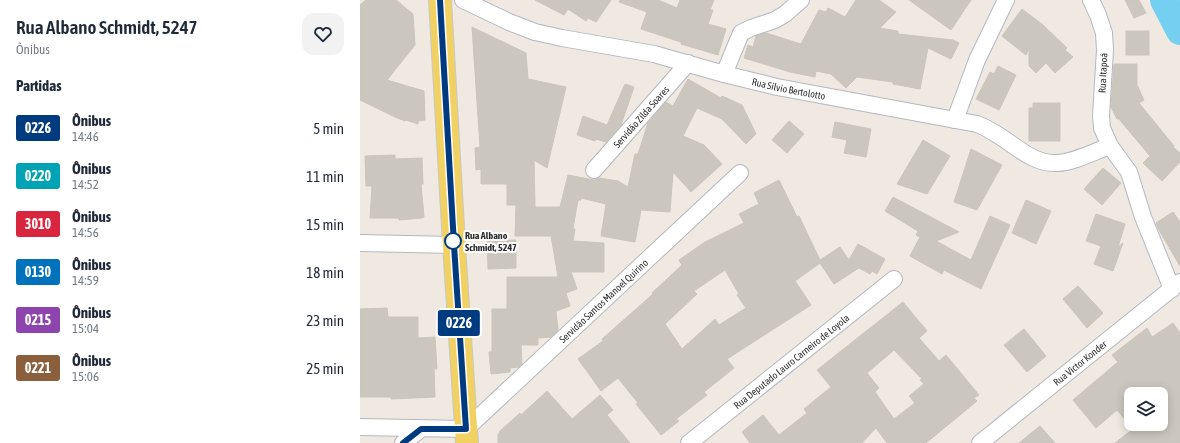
<!DOCTYPE html>
<html lang="pt">
<meta charset="utf-8">
<style>
body{margin:0;font-family:"Asap Condensed",sans-serif;background:#f2f2f3;color:#1f2937;height:100vh;display:flex;flex-direction:column;font-size:15px;white-space:nowrap}
*{box-sizing:border-box;margin:0}
p{font-size:13px;color:#747a83}
.icon{flex:none;width:22px;height:22px;fill:none;stroke:currentColor;stroke-width:2;stroke-linecap:round;stroke-linejoin:round}
.map{position:relative;flex:1;overflow:hidden}
.drawer{display:flex;flex-direction:column;background:#fff;width:360px}
.drawer>*{flex:none}
.badge{padding:0 8px;border-radius:3px;font-size:14px;line-height:26px}
.fabs{position:absolute;left:764px;top:387px;display:grid;gap:8px}
.fabs a{display:grid;place-items:center;width:44px;height:44px;border-radius:8px;background:#fff;box-shadow:0 2px 10px #0003;font-size:20px}
.map>.badge{position:absolute;translate:-50% -50%;box-shadow:0 0 0 2px #fff}
h2{padding:0 16px;font-size:15px;line-height:36px}
.round{display:grid;place-items:center;flex:none;width:42px;height:42px;border-radius:12px;background:#f2f2f3}
.head{display:flex;align-items:center;justify-content:space-between;height:68px;padding:0 16px}
h1{font-size:19px;font-weight:600;line-height:30px}
ul{padding:0;list-style:none}
li{display:flex;align-items:center;gap:12px;height:48px;padding:0 16px}
li div{flex:1}
li b{display:block;font-size:15px}
li em{font-style:normal}
li .badge{min-width:44px;font-weight:700;text-align:center}
main{display:flex;flex:1;min-height:0}
.map>svg:first-child{display:block}
</style>
<main>
<section class="drawer">
<div class="head"><div><h1>Rua Albano Schmidt, 5247</h1><p>Ônibus</p></div><a class="round"><svg class="icon" aria-label="heart" viewBox="0 0 24 24"><path d="M12 20l-8-8c-3-5 5-10 8-4 3-6 11-1 8 4z"/></svg></a></div>
<h2>Partidas</h2>
<ul>
<li><span class="badge" style="background:#003b80;color:#fff">0226</span><div><b>Ônibus</b><p>14:46</p></div><em>5 min</em></li>
<li><span class="badge" style="background:#00a3b4;color:#fff">0220</span><div><b>Ônibus</b><p>14:52</p></div><em>11 min</em></li>
<li><span class="badge" style="background:#d7263d;color:#fff">3010</span><div><b>Ônibus</b><p>14:56</p></div><em>15 min</em></li>
<li><span class="badge" style="background:#0072bc;color:#fff">0130</span><div><b>Ônibus</b><p>14:59</p></div><em>18 min</em></li>
<li><span class="badge" style="background:#8e44ad;color:#fff">0215</span><div><b>Ônibus</b><p>15:04</p></div><em>23 min</em></li>
<li><span class="badge" style="background:#8b5e3c;color:#fff">0221</span><div><b>Ônibus</b><p>15:06</p></div><em>25 min</em></li>
</ul>
</section>
<div class="map">
<svg width="820" height="443" viewBox="0 0 820 443">
<rect width="100%" height="100%" fill="#efe9e1"/>
<g fill="none" stroke-linecap="round" stroke-linejoin="round">
<!-- river -->
<path stroke="#75cff0" stroke-width="28" d="M804,0L820,31"/>
</g>
<!-- building -->
<g fill="#cbc7bf" stroke="#cbc5ba" fill-rule="evenodd">
<path d="M6,0H36L53,14L55,45L27,80L64,91L65,120L58,121V124L46,120L45,121L35,117L0,100V5Z"/>
<path d="M175,0H251L236,22L228,18L226,21L208,9L204,15Z"/>
<path d="M260,0H298L317,8L320,0H354L350,10H353L348,24L366,29L358,55L321,44V42L281,29L287,12L259,2Z"/>
<path d="M496,0H519L536,12L520,28L538,31V34L593,40L599,43L591,59L568,48L560,89L533,84V82L497,77L486,88L471,74L456,71L455,77L430,72L384,58L388,45L393,47L396,36L406,33L441,44L459,10L466,12L468,8L485,17Z"/>
<path d="M549,0H611L591,30Z"/>
<path d="M765,0H779L786,13L774,18Z"/>
<path d="M662,9L683,25L707,48L705,50L713,57L695,73L686,63L676,73L669,66V49L666,55L642,36Z"/>
<path d="M112,27L166,53L168,79L206,87L187,168L174,160L175,207H200L208,175L234,180L239,178L258,181L268,187L275,154H278L288,123L306,102L313,106L328,79L361,98L362,96L382,105L396,134L386,144L362,119L337,108L323,136L344,145L362,164L331,192L313,172L310,212L281,210L275,242L241,236L246,204L221,198V200H218L213,228L215,229L213,241L244,243V272H211L217,289L206,293L210,306L196,311L198,330L191,337L178,338V345H161L162,364L159,367L150,368V372L131,374L129,352H132V309H147V277H198L191,236H155L156,205H147V184H121V169L116,170L115,148L120,147Z"/>
<rect x="766" y="31" width="23" height="24"/>
<path d="M754,64H777V85L784,100L779,103L814,146L813,147L820,153V162L802,181L783,163L790,156L759,119H757L751,107Z"/>
<path d="M638,66L656,75L639,110L616,99L630,72L634,74Z"/>
<path d="M265,84L274,87L261,125L246,142L236,139L235,141L217,135L223,116L247,125Z"/>
<path d="M673,103H700V141H669V108H673Z"/>
<path d="M429,121L444,134L427,153L412,140Z"/>
<path d="M475,122L511,129L506,157L484,153L487,140L472,137Z"/>
<path d="M563,140L590,156L567,194L537,184Z"/>
<path d="M611,149L642,165L617,210L594,202Z"/>
<path d="M35,155V159L62,158L63,184H61L64,217L62,218L39,220V218H10L12,186H6L5,156Z"/>
<path d="M743,168L761,183L742,205L724,189Z"/>
<path d="M419,180L437,217L439,216L460,260L480,247L489,260L498,244L525,259L517,274L512,271L510,274L499,268L474,284L460,263L435,281L451,305L367,359L374,368L344,392L347,395L316,419L319,421L301,435L276,404L278,403L258,378L241,391L218,359L243,341L242,339L293,294L292,293L322,265L319,260L345,242L384,223L379,214L399,204L394,193ZM365,270L379,294L377,295L386,308L359,325L355,319L322,349L305,324L337,294L334,291Z"/>
<path d="M533,197L599,232L576,241L611,260L630,216L650,225L621,289L584,270L582,274L550,256L560,237L556,235L558,231L525,211Z"/>
<path d="M666,200L691,211L676,244L652,233Z"/>
<path d="M813,212L820,222V266L799,230L796,223Z"/>
<path d="M736,214L765,224L758,247L763,243L753,271L734,264L741,246L726,241Z"/>
<path d="M156,240V268L128,269L127,241Z"/>
<path d="M718,286L743,313L727,328L703,299Z"/>
<path d="M543,302L567,331L559,338L579,361L586,355L619,395L614,398L617,401L566,443H527L516,428L502,443H390L382,432L403,415L419,435L447,413L444,409L471,387L457,370ZM534,350L562,379L560,380L564,384L549,396L555,403L534,419L515,392L519,388L507,373Z"/>
<path d="M27,308L28,317H58V338L75,337L77,369H74L75,397L31,399V397H0V309Z"/>
<path d="M813,323L820,333V443H755L773,429L757,410L736,428L713,400L758,362L752,355L787,328L792,337ZM771,394H801V424H771Z"/>
<path d="M664,329L686,356L667,372L644,345Z"/>
<path d="M187,391L212,419L240,395L253,410L247,415L270,443H138V435L140,431L160,413L161,415Z"/>
<path d="M680,426L695,443H659Z"/>
</g>
<g fill="none" stroke-linecap="round" stroke-linejoin="round">
<!-- street casing -->
<g stroke="#b4b7c1" stroke-width="18">
<g id="street">
<path id="s1" d="M103,0L149,22L175,32L202,38L294,54L364,74L417,87L617,124C622,126 627,128 631,131C651,141 672,165 697,163C715,162 733,152 750,146"/>
<path d="M731,0L738,15L744,33L745,50L741,116L742,128L750,146L769,172L783,217L812,289"/>
<path d="M364,74L381,33L391,28L415,20L425,14L441,0"/>
<path d="M595,120L617,60L646,0"/>
<path id="s2" d="M234,170L328,63"/>
<path d="M0,243L94,245"/>
<path id="s3" d="M0,427L106,429L380,173"/>
<path d="M43,443L61,429"/>
<path id="s4" d="M329,443L534,279"/>
<path id="s5" d="M620,443L820,282"/>
</g>
</g>
<!-- primary casing -->
<g stroke="#c9c9c9" stroke-width="24">
<path id="primary" d="M80,0L94,245L107,443"/>
</g>
<!-- street -->
<use href="#street" stroke="#fff" stroke-width="16"/>
<!-- primary -->
<use href="#primary" stroke="#f2d163" stroke-width="22"/>
</g>
<g fill="none" stroke-linecap="round" stroke-linejoin="round">
<!-- line casing -->
<g stroke="#fff" stroke-width="9">
<path id="line" d="M43,443L61,429H106L94,245L80,0"/>
</g>
<!-- line -->
<use href="#line" stroke="#003b80" stroke-width="6"/>
</g>
<!-- markers -->
<circle fill="#fff" stroke="#003b80" stroke-width="2" cx="93" cy="241" r="8"/>
<g text-anchor="middle" dominant-baseline="central" stroke-width="4" stroke-linejoin="round" paint-order="stroke">
<!-- street labels -->
<g font-size="10" fill="#2e2e2e" stroke="#fff">
<text transform="translate(743 73) rotate(-87)">Rua Itapoá</text>
<text stroke="none"><textPath href="#s1" startOffset="339">Rua Sílvio Bertolotto</textPath></text>
<text stroke="none"><textPath href="#s2" startOffset="71">Servidão Zilda Soares</textPath></text>
<text stroke="none"><textPath href="#s3" startOffset="294">Servidão Santos Manoel Quirino</textPath></text>
<text stroke="none"><textPath href="#s4" startOffset="131">Rua Deputado Lauro Carneiro de Loyola</textPath></text>
<text stroke="none"><textPath href="#s5" startOffset="128">Rua Victor Konder</textPath></text>
</g>
<!-- stop labels -->
<g font-size="10" font-weight="bold" fill="#2e2e2e" stroke="#fff" text-anchor="start">
<text x="105" y="235">Rua Albano<tspan x="105" dy="12">Schmidt, 5247</tspan></text>
</g>
</g>
</svg>
<div class="fabs">
<a><svg class="icon" aria-label="layers" viewBox="0 0 24 24"><path d="M12 4l9 5-9 5-9-5zM3 14l9 5 9-5"/></svg></a>
</div>
<b class="badge" style="left:99px;top:323px;background:#003b80;color:#fff">0226</b>
</div>
</main>
